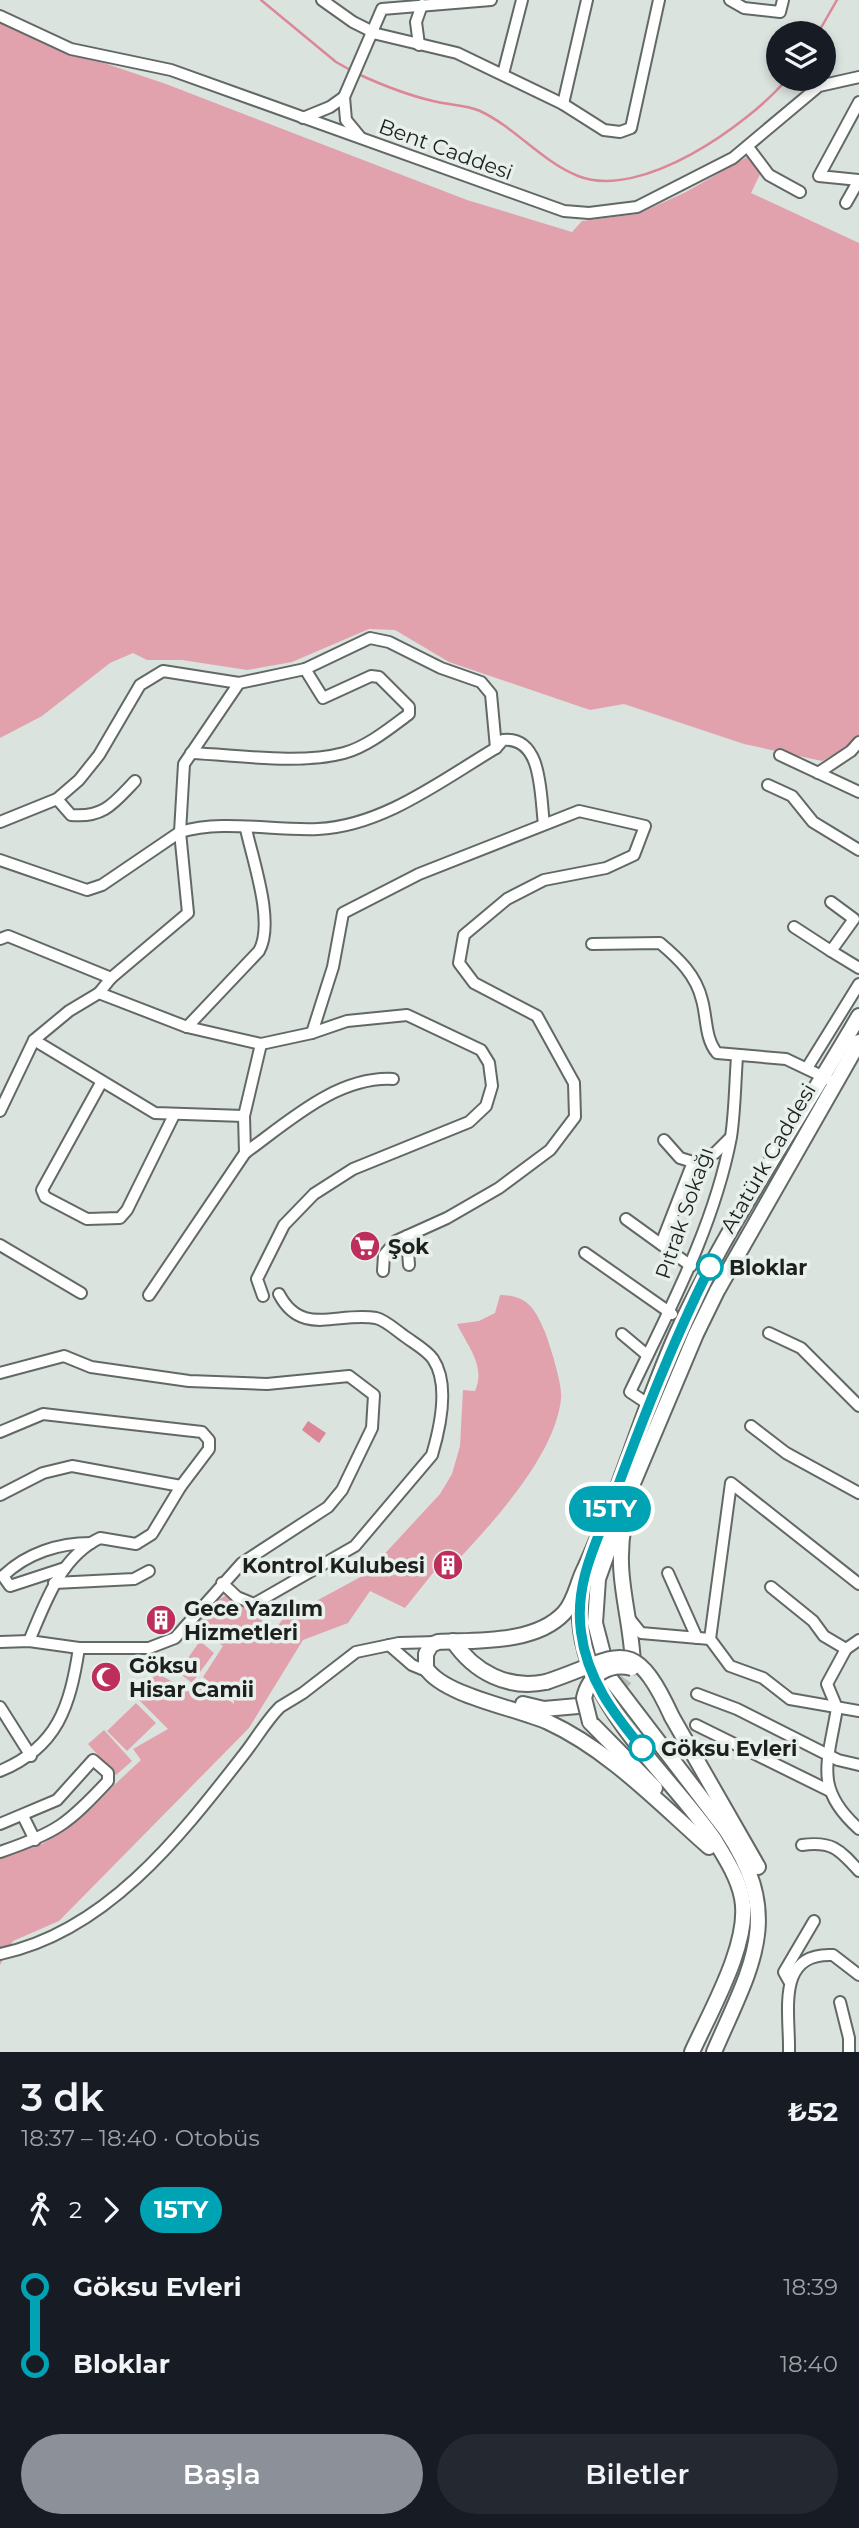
<!DOCTYPE html>
<html lang="tr">
<meta charset="utf-8">
<style>
body{margin:0;font-family:Montserrat,sans-serif;background:#242831;color:#f1f3f6;height:100vh;display:flex;flex-direction:column;font-size:26px;white-space:nowrap}
*{box-sizing:border-box;margin:0}
p{font-size:23px;color:#9ea1a6}
.icon{flex:none;width:38px;height:38px;fill:none;stroke:currentColor;stroke-width:2;stroke-linecap:round;stroke-linejoin:round}
.map{position:relative;height:2052px;overflow:hidden}
.drawer{display:flex;flex-direction:column;background:#171b24;flex:1}
.drawer>*{flex:none}
.badge{padding:0 14px;border-radius:23px;font-size:24px;line-height:46px}
.fabs{position:absolute;left:766px;top:21px;display:grid;gap:14px}
.fabs a{display:grid;place-items:center;width:70px;height:70px;border-radius:50%;background:#171b24;box-shadow:0 4px 10px #0003;font-size:35px}
.map>.badge{position:absolute;translate:-50% -50%;box-shadow:0 0 0 4px #fff}
.legs{display:flex;align-items:center;gap:10px;height:77px;padding:0 21px;font-size:23px}
.legs p{margin-inline-start:auto}
.summary{display:flex;align-items:center;justify-content:space-between;height:119px;padding:0 21px}
h1{font-size:38px;font-weight:600;line-height:52px}
.action{display:flex;gap:14px;margin-top:auto;padding:14px 21px}
.action a{flex:1;height:80px;border-radius:42px;background:#8c9099;color:#fff;font-size:28px;font-weight:600;line-height:80px;text-align:center}
.action a+a{background:#242831;color:#f1f3f6}
ul{padding:0 21px;list-style:none}
li{display:flex;align-items:center;gap:24px;height:77px;font-size:26px}
li i{display:grid;place-items:center;width:10px;height:100%;margin:0 9px;background:currentColor}
li i::after{content:'';width:18px;height:18px;margin:-9px;border:5px solid;border-radius:50%;background:#171b24}
li p{margin-inline-start:auto}
li:first-child i{background:linear-gradient(#0000 50%,currentColor 0)}
li:last-child i{background:linear-gradient(currentColor 50%,#0000 0)}
.map>svg:first-child{display:block}
</style>
<div class="map">
<svg width="859" height="2052" viewBox="0 0 859 2052">
<rect width="100%" height="100%" fill="#dbe3df"/>
<!-- green -->
<g fill="#e1a2ad">
<path d="M0,23L48,44L166,84L467,200L572,232L582,221L638,214L686,192L747,157L761,172L751,193L859,243V735L845,749L822,761L744,744L624,704L590,710L449,662L395,630L369,629L292,662L247,670L182,660H147L133,653L110,663L42,716L0,738Z"/>
<path d="M500,1295C527,1295 535,1308 545,1332C550,1346 563,1385 561,1399C555,1455 495,1520 458,1560L449,1553L405,1608L370,1591L348,1623L303,1640L249,1728L59,1921L13,1941L0,1965V1857L42,1844L69,1827L141,1760L133,1749L168,1729L135,1696L157,1673L190,1692L200,1678L234,1704V1701L203,1677L223,1646L196,1626L212,1604L228,1594L255,1607L258,1618L276,1628L283,1619L366,1574L440,1494L452,1474L460,1446L463,1390L475,1391C486,1366 468,1347 457,1324L479,1321L495,1313Z"/>
<path d="M200,1641L214,1653L192,1683L178,1672Z"/>
<path d="M136,1703L156,1723L127,1751L107,1731Z"/>
<path d="M104,1730L132,1761L116,1775L88,1744Z"/>
</g>
<!-- water -->
<path fill="#db8797" d="M308,1421L326,1433L319,1443L302,1430Z"/>
<g fill="none" stroke-linecap="round" stroke-linejoin="round">
<!-- stream -->
<g stroke="#db8797" stroke-width="2.5">
<path d="M261,0L336,62L352,71"/>
<path d="M818,33L837,0"/>
<path d="M358,74C382,85 407,95 433,101C448,105 467,105 480,111C516,128 541,161 578,176C641,201 748,125 787,79"/>
</g>
<!-- major-tunnel -->
<path stroke="#b5bcb9" stroke-width="14" stroke-dasharray="14 7" stroke-linecap="butt" d="M578,1706C603,1701 624,1690 633,1664"/>
<!-- minor casing -->
<g stroke="#626965" stroke-width="14">
<g id="minor">
<path d="M322,0L353,22L377,34L457,53L563,104L604,130L620,132L631,128L659,0"/>
<path d="M730,0L744,8L780,12L783,0"/>
<path d="M0,16L71,49L171,70L564,211L589,213L637,207L733,158L819,86L859,77"/>
<path d="M419,45L416,22L422,5"/>
<path d="M503,74L522,0"/>
<path d="M344,97L382,9L491,0"/>
<path d="M563,104L587,0"/>
<path d="M303,118L330,107L344,97L346,120L360,137"/>
<path d="M748,147L769,175L800,192"/>
<path d="M846,203L859,180L819,176L859,102"/>
<path d="M191,753C238,755 299,765 344,753C367,747 390,728 409,714V707L379,677L371,676L323,698L305,669"/>
<path d="M780,755L859,792"/>
<path d="M818,773L851,751L859,742"/>
<path d="M768,785L792,796L813,822L859,850"/>
<path d="M57,799L71,815C104,818 114,803 135,781"/>
<path d="M0,822L57,799L79,780L99,755L140,685L163,671L239,683L305,669L370,638L389,642L441,668L481,682L491,694L496,748"/>
<path d="M0,860L87,890L102,885L180,832C222,819 272,831 318,829C383,826 442,780 496,748L503,740C543,736 540,795 544,824"/>
<path d="M831,902L854,919L831,951L859,968"/>
<path d="M794,927L831,951"/>
<path d="M0,939L8,936L111,978"/>
<path d="M592,944L660,943C679,959 696,975 702,1000C707,1018 705,1039 717,1053L786,1059L828,1079"/>
<path d="M99,993L187,1027L261,1044L312,1033L347,1021L407,1015L481,1050L489,1063L492,1086L486,1106L469,1122L353,1169L314,1194L284,1225L257,1279L263,1296"/>
<path d="M187,1027L259,951C275,923 253,861 246,829"/>
<path d="M312,1033L333,967L343,913L419,874L579,811L645,826L634,855L606,868L544,880L507,899L464,935L459,963L474,983L537,1016L574,1083L575,1117L550,1150L499,1188L447,1218L396,1241L384,1255L383,1271"/>
<path d="M34,1040L155,1113L244,1116"/>
<path d="M807,1068L859,984"/>
<path d="M101,1083L42,1190L45,1197L87,1219L120,1218L127,1210L174,1115"/>
<path d="M0,1111L34,1040L69,1011L99,993L111,978L188,913L180,832L184,764L239,683"/>
<path d="M664,1140L680,1158L693,1162L715,1153L729,1139"/>
<path d="M245,1153C288,1122 337,1076 393,1079"/>
<path d="M626,1219L691,1266"/>
<path d="M407,1236L409,1265"/>
<path d="M661,1244L693,1162"/>
<path d="M0,1245L81,1293"/>
<path d="M585,1253L672,1314"/>
<path d="M149,1295L245,1153L244,1116L261,1044"/>
<path d="M769,1333L801,1348L859,1406"/>
<path d="M622,1334L647,1355"/>
<path d="M0,1373L64,1356L91,1367L189,1381L267,1384L349,1376L374,1395L372,1428L342,1490L328,1507L242,1563L175,1638L149,1648H79L29,1641L0,1642"/>
<path d="M648,1404L630,1392C669,1310 714,1227 731,1137C735,1111 735,1083 737,1057"/>
<path d="M751,1426L786,1453L859,1493"/>
<path d="M0,1432L43,1414L202,1432L209,1440V1449L181,1486L152,1534L136,1544L100,1538C60,1557 45,1604 29,1641"/>
<path d="M0,1495L43,1473L72,1466L181,1486"/>
<path d="M65,1568L10,1586L3,1576C27,1553 59,1543 91,1543"/>
<path d="M668,1573L697,1638"/>
<path d="M54,1583L134,1579L149,1571"/>
<path d="M222,1583L237,1597L254,1604L355,1546L432,1455C440,1428 450,1384 433,1359C427,1350 412,1342 403,1335C396,1330 385,1320 376,1318C338,1311 302,1338 279,1294"/>
<path d="M859,1584L731,1483L710,1639L730,1666L763,1678L790,1699L859,1711"/>
<path d="M771,1587L813,1621L824,1636L846,1649"/>
<path d="M629,1618L641,1633L710,1639"/>
<path d="M389,1645L412,1665L429,1672"/>
<path d="M697,1694L737,1709L838,1760L859,1765"/>
<path d="M0,1707L31,1756"/>
<path d="M837,1708C828,1763 813,1788 859,1829"/>
<path d="M837,1708L827,1684L846,1649L859,1640"/>
<path d="M696,1725L828,1790"/>
<path d="M0,1771C58,1747 70,1706 79,1648"/>
<path d="M23,1816L35,1840"/>
<path d="M0,1824L57,1800L93,1760L108,1773V1781C68,1824 56,1833 0,1852"/>
<path d="M802,1845C832,1841 839,1849 859,1871"/>
<path d="M0,1954C105,1932 178,1839 241,1758C255,1741 265,1722 280,1707L303,1693L356,1652L399,1643L438,1642"/>
<path d="M789,1981L784,1972L814,1921"/>
<path d="M840,2002L849,2038V2052"/>
<path d="M789,2052C790,2013 775,1952 833,1955L859,1975"/>
</g>
</g>
<!-- major casing -->
<g stroke="#626965" stroke-width="18">
<g id="major">
<path d="M624,1524C614,1576 631,1614 633,1664"/>
<path d="M581,1590C567,1693 661,1763 714,1839C725,1857 738,1877 742,1898C751,1942 710,2012 692,2052"/>
<path d="M453,1641C474,1672 508,1690 546,1682"/>
<path d="M523,1704L544,1709L578,1706"/>
<path d="M672,1717L758,1867"/>
<path d="M590,1722L655,1788"/>
<path d="M709,1847C659,1803 609,1750 548,1722C517,1708 444,1696 426,1668V1654L431,1645L438,1642C477,1640 535,1644 564,1613C575,1601 577,1584 584,1570C620,1493 642,1411 677,1333C728,1223 798,1121 859,1016"/>
<path d="M714,2052C751,1966 785,1918 726,1830L609,1677L595,1623L598,1579L628,1495L696,1334L717,1291L859,1042"/>
</g>
</g>
<!-- minor -->
<use href="#minor" stroke="#fff" stroke-width="10"/>
<!-- major -->
<use href="#major" stroke="#fff" stroke-width="14"/>
<!-- major-bridge casing -->
<g stroke="#626965" stroke-width="18" stroke-linecap="butt">
<g id="major-bridge">
<path d="M546,1682C619,1658 632,1630 672,1717"/>
<path d="M590,1722L584,1698C589,1675 609,1662 632,1668"/>
</g>
</g>
<!-- major-bridge -->
<use href="#major-bridge" stroke="#fff" stroke-width="14"/>
</g>
<g fill="none" stroke-linecap="round" stroke-linejoin="round">
<!-- line-1 casing -->
<g stroke="#fff" stroke-width="16">
<path id="line-1" d="M642,1748C613,1713 587,1679 581,1632C574,1581 598,1540 615,1494C644,1416 673,1341 710,1267"/>
</g>
<!-- line-1 -->
<use href="#line-1" stroke="#00a3b4" stroke-width="10"/>
</g>
<!-- icons -->
<defs>
<g id="supermarket-disc" transform="scale(1.575)"><circle r="9.5" fill="#bd2e5b" stroke="#e8f0ec"/><path d="M-6-5.5h2.5l.6 2H6L4.5 2H-2.5L-4.4-4H-6ZM-1.5 3.2a1.3 1.3 0 1 0 .1 0ZM3 3.2a1.3 1.3 0 1 0 .1 0Z" fill="#fff"/></g>
<g id="building-disc" transform="scale(1.575)"><circle r="9.5" fill="#bd2e5b" stroke="#e8f0ec"/><path d="M-4-6H4V6H1V3H-1V6H-4ZM-2.5-4.3h1.7v1.8h-1.7ZM.8-4.3h1.7v1.8H.8ZM-2.5-1h1.7V.8h-1.7ZM.8-1h1.7V.8H.8Z" fill="#fff"/></g>
<g id="mosque-disc" transform="scale(1.575)"><circle r="9.5" fill="#bd2e5b" stroke="#e8f0ec"/><path d="M3.5-4.9A6 6 0 1 0 3.5 4.9A5 5 0 1 1 3.5-4.9Z" fill="#fff"/></g>
</defs>
<g fill-rule="evenodd">
<use href="#supermarket-disc" x="365" y="1246"/>
<use href="#building-disc" x="448" y="1565"/>
<use href="#building-disc" x="161" y="1620"/>
<use href="#mosque-disc" x="106" y="1677"/>
</g>
<!-- markers -->
<g fill="#fff" stroke="#00a3b4" stroke-width="3.5">
<circle cx="710" cy="1267" r="12"/>
<circle cx="642" cy="1748" r="12"/>
</g>
<g text-anchor="middle" dominant-baseline="central" stroke-width="7" stroke-linejoin="round" paint-order="stroke">
<!-- street labels -->
<g font-size="21" fill="#1e201f" stroke="#e8f0ec">
<text transform="translate(446 149) rotate(20)">Bent Caddesi</text>
<text transform="translate(768 1158) rotate(-60)">Atatürk Caddesi</text>
<text transform="translate(684 1213) rotate(-71)">Pıtrak Sokağı</text>
</g>
<!-- poi labels -->
<g font-size="21" font-weight="bold" fill="#1e201f" stroke="#e8f0ec" text-anchor="start">
<text x="388" y="1246">Şok</text>
<text x="425" y="1565" text-anchor="end">Kontrol Kulubesi</text>
<text x="184" y="1608">Gece Yazılım<tspan x="184" dy="24">Hizmetleri</tspan></text>
<text x="129" y="1665">Göksu<tspan x="129" dy="24">Hisar Camii</tspan></text>
</g>
<!-- stop labels -->
<g font-size="21" font-weight="bold" fill="#1e201f" stroke="#e8f0ec" text-anchor="start">
<text x="729" y="1267">Bloklar</text>
<text x="661" y="1748">Göksu Evleri</text>
</g>
</g>
</svg>
<div class="fabs">
<a><svg class="icon" aria-label="layers" viewBox="0 0 24 24"><path d="M12 4l9 5-9 5-9-5zM3 14l9 5 9-5"/></svg></a>
</div>
<b class="badge" style="left:610px;top:1509px;background:#00a3b4;color:#fff">15TY</b>
</div>
<section class="drawer">
<div class="summary"><div><h1>3 dk</h1><p>18:37 – 18:40 · Otobüs</p></div><b>₺52</b></div>
<div class="legs"><svg class="icon" aria-label="walk" viewBox="0 0 24 24"><circle cx="13" cy="4" r="2"/><path d="M13 8l-2 6 4 7M11 14l-3 7M7 12l3-4h3l4 4"/></svg>2<svg class="icon" aria-label="forward" viewBox="0 0 24 24"><path d="M9 5l7 7-7 7"/></svg><b class="badge" style="background:#00a3b4;color:#fff">15TY</b></div>
<ul>
<li><i style="color:#00a3b4"></i><b>Göksu Evleri</b><p>18:39</p></li>
<li><i style="color:#00a3b4"></i><b>Bloklar</b><p>18:40</p></li>
</ul>
<div class="action"><a>Başla</a><a>Biletler</a></div>
</section>
